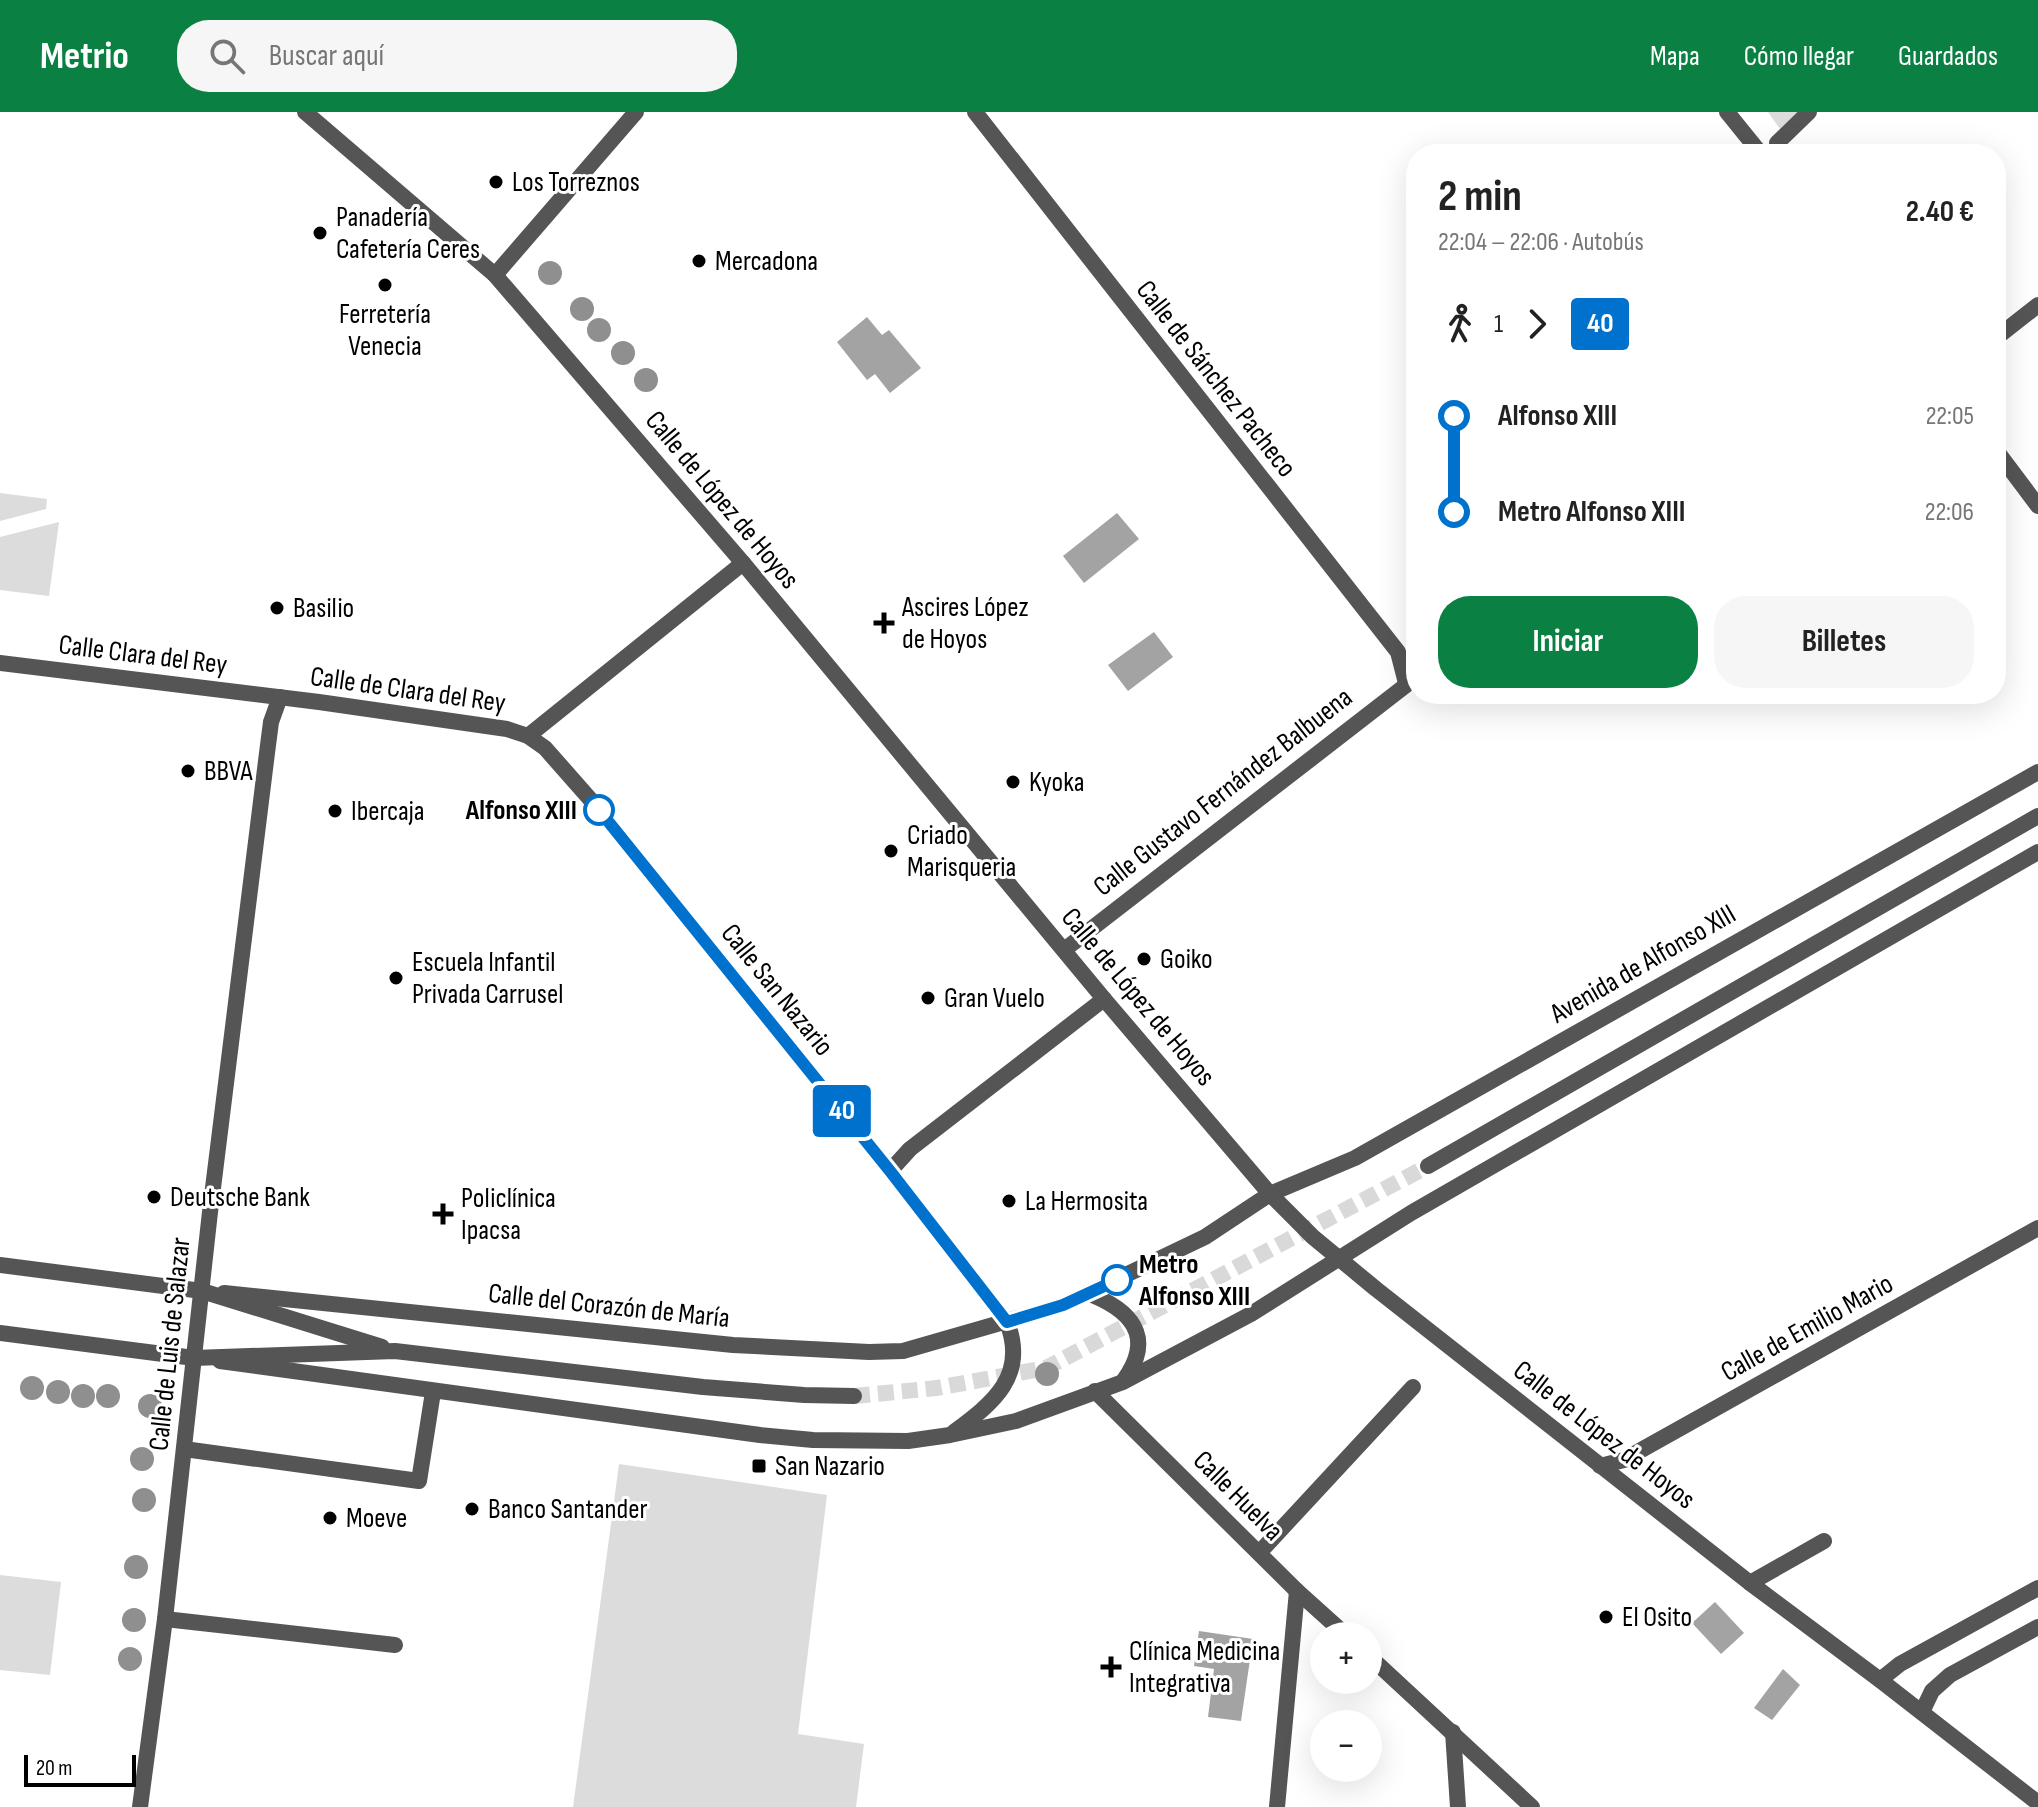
<!DOCTYPE html>
<html lang="es">
<meta charset="utf-8">
<style>
body{margin:0;font-family:"Sofia Sans Condensed",sans-serif;background:#f6f6f6;color:#222;height:100vh;display:flex;flex-direction:column;font-size:30px;white-space:nowrap}
*{box-sizing:border-box;margin:0}
p{font-size:26px;color:#767676}
.icon{flex:none;width:44px;height:44px;fill:none;stroke:currentColor;stroke-width:2;stroke-linecap:round;stroke-linejoin:round}
.map{position:relative;flex:1;overflow:hidden}
.side{position:absolute;left:1406px;top:32px;width:600px;height:560px;display:flex;flex-direction:column;background:#fff;border-radius:32px;box-shadow:0 8px 32px #0002}
.side>*{flex:none}
.badge{padding:0 16px;border-radius:6px;font-size:28px;line-height:52px}
.fabs{position:absolute;left:1310px;top:1510px;display:grid;gap:16px}
.fabs a{display:grid;place-items:center;width:72px;height:72px;border-radius:50%;background:#fff;box-shadow:0 8px 32px #0002;font-size:40px}
.scale{position:absolute;left:24px;bottom:20px;width:112px;box-sizing:border-box;padding-left:8px;border:4px solid #000;border-top:0;font-size:22px;line-height:28px;white-space:nowrap;color:#000;-webkit-text-stroke:6px #fff;paint-order:stroke}
.map>.badge{position:absolute;translate:-50% -50%;box-shadow:0 0 0 4px #fff}
.legs{display:flex;align-items:center;gap:12px;height:88px;padding:0 32px;font-size:26px}
.legs p{margin-inline-start:auto}
.summary{display:flex;align-items:center;justify-content:space-between;height:136px;padding:0 32px}
h1{font-size:44px;font-weight:700;line-height:60px}
.primary-button{display:flex;gap:16px;margin-top:auto;padding:16px 32px}
.primary-button a{flex:1;height:92px;border-radius:32px;background:#0b8043;color:#fff;font-size:32px;font-weight:700;line-height:92px;text-align:center}
.primary-button a+a{background:#f6f6f6;color:#222}
ul{padding:0 32px;list-style:none}
li{display:flex;align-items:center;gap:28px;height:96px;font-size:30px}
li i{display:grid;place-items:center;width:12px;height:100%;margin:0 10px;background:currentColor}
li i::after{content:'';width:20px;height:20px;margin:-10px;border:6px solid;border-radius:50%;background:#fff}
li p{margin-inline-start:auto}
li:first-child i{background:linear-gradient(#0000 50%,currentColor 0)}
li:last-child i{background:linear-gradient(currentColor 50%,#0000 0)}
header{display:flex;align-items:center;gap:48px;box-sizing:border-box;height:112px;padding:0 40px;background:#0b8043;color:#fff}
header strong{font-size:38px}
nav{display:flex;gap:44px;margin-inline-start:auto;font-size:28px}
.search{width:560px;height:72px;background:#f6f6f6;display:flex;align-items:center;gap:20px;box-sizing:border-box;padding:0 28px;border-radius:32px;color:#767676;font-size:30px}
.map>svg:first-child{display:block}
</style>
<header>
<strong>Metrio</strong>
<div class="search"><svg class="icon" aria-label="search" viewBox="0 0 24 24"><circle cx="10" cy="10" r="6"/><path d="M15 15l6 6"/></svg>Buscar aquí</div>
<nav><a>Mapa</a><a>Cómo llegar</a><a>Guardados</a></nav>
</header>
<div class="map">
<svg width="2038" height="1695" viewBox="0 0 2038 1695">
<rect width="100%" height="100%" fill="#fff"/>
<!-- green -->
<g fill="#dcdcdc">
<path d="M1768,0H1811L1785,24Z"/>
<path d="M0,381L47,387L46,397L0,409Z"/>
<path d="M59,410L49,484L0,478V425Z"/>
<path d="M619,1352L827,1383L798,1622L864,1632L856,1695H573Z"/>
<path d="M0,1463L61,1470L50,1563L0,1558Z"/>
</g>
<!-- water -->
<g fill="#a3a3a3">
<path d="M867,205L882,223L889,218L921,256L890,281L875,262L867,268L837,230Z"/>
<path d="M1117,401L1139,427L1084,471L1063,444Z"/>
<path d="M1154,520L1173,545L1128,579L1108,553Z"/>
<path d="M1715,1490L1744,1521L1721,1542L1692,1511Z"/>
<path d="M1199,1519L1253,1527L1241,1609L1208,1605L1214,1557L1194,1554Z"/>
<path d="M1783,1557L1800,1573L1772,1608L1754,1596Z"/>
</g>
<g fill="none" stroke-linecap="round" stroke-linejoin="round">
<!-- tertiary-tunnel -->
<path stroke="#d9d9d9" stroke-width="16" stroke-dasharray="16 8" stroke-linecap="butt" d="M854,1284L937,1276L1046,1256L1428,1054"/>
<!-- service -->
<g stroke="#555" stroke-width="16">
<path d="M184,1337L419,1369L433,1280"/>
<path d="M1750,1471L1824,1429"/>
<path d="M165,1507L395,1533"/>
<path d="M1880,1568L1900,1552L2038,1476"/>
</g>
<!-- pedestrian -->
<g stroke="#555" stroke-width="16">
<path d="M1777,31L1809,0"/>
<path d="M528,624L743,451"/>
</g>
<!-- minor -->
<g stroke="#555" stroke-width="16">
<path d="M975,0L1398,540L1406,571"/>
<path d="M495,163L636,0"/>
<path d="M1996,226L2038,193"/>
<path d="M0,551L319,590L507,617L528,624L545,636L597,695L916,1092L1007,1210C1028,1264 993,1291 954,1320"/>
<path d="M1064,838L1414,567"/>
<path d="M890,1059L910,1037L1104,887"/>
<path d="M1270,1082L1313,1125L1376,1177L1750,1471L1880,1568L2038,1691"/>
<path d="M224,1181L733,1233L869,1240L903,1239L1063,1193L1205,1125L1270,1082L1355,1046L2038,660"/>
<path d="M1087,1181C1130,1197 1156,1224 1124,1268"/>
<path d="M220,1249L760,1323L813,1328L908,1329L950,1323L1016,1309L1123,1270L1251,1202L1411,1101L2038,740"/>
<path d="M1095,1279L1297,1479L1347,1524"/>
<path d="M1600,1354L1624,1348L1643,1337L2038,1116"/>
<path d="M1259,1441L1413,1275"/>
<path d="M1368,1543L1532,1695"/>
<path d="M1922,1600L1932,1579L1950,1563L2038,1515"/>
<path d="M1453,1620L1458,1695"/>
<path d="M140,1695L165,1507L210,1100L267,641L271,610L280,585"/>
<path d="M1277,1695L1297,1479"/>
</g>
<!-- tertiary -->
<g stroke="#555" stroke-width="16">
<path d="M305,0L495,163L743,451L1104,887L1270,1082"/>
<path d="M1727,0L1761,42"/>
<path d="M1996,338L2038,394"/>
<path d="M1428,1054L2038,704"/>
<path d="M0,1153L202,1179L382,1235"/>
<path d="M0,1221L194,1246L395,1239L703,1275L804,1283L854,1284"/>
</g>
</g>
<!-- trees -->
<g fill="#8f8f8f">
<circle cx="550" cy="161" r="12"/>
<circle cx="582" cy="197" r="12"/>
<circle cx="599" cy="218" r="12"/>
<circle cx="623" cy="241" r="12"/>
<circle cx="646" cy="268" r="12"/>
<circle cx="1047" cy="1262" r="12"/>
<circle cx="32" cy="1276" r="12"/>
<circle cx="58" cy="1280" r="12"/>
<circle cx="83" cy="1284" r="12"/>
<circle cx="108" cy="1284" r="12"/>
<circle cx="150" cy="1294" r="12"/>
<circle cx="142" cy="1347" r="12"/>
<circle cx="144" cy="1388" r="12"/>
<circle cx="136" cy="1455" r="12"/>
<circle cx="134" cy="1508" r="12"/>
<circle cx="130" cy="1547" r="12"/>
</g>
<g fill="none" stroke-linecap="round" stroke-linejoin="round">
<!-- line-1 casing -->
<g stroke="#fff" stroke-width="18">
<path id="line-1" d="M599,698L890,1059L1007,1210L1063,1193L1117,1168"/>
</g>
<!-- line-1 -->
<use href="#line-1" stroke="#0072ce" stroke-width="12"/>
</g>
<!-- markers -->
<g fill="#000" stroke="#fff" stroke-width="3">
<circle cx="496" cy="70" r="8"/>
<circle cx="320" cy="121" r="8"/>
<circle cx="699" cy="149" r="8"/>
<circle cx="385" cy="173" r="8"/>
<circle cx="277" cy="496" r="8"/>
<path d="M880 499h8v8h8v8h-8v8h-8v-8h-8v-8h8z"/>
<circle cx="188" cy="659" r="8"/>
<circle cx="1013" cy="670" r="8"/>
<circle cx="335" cy="699" r="8"/>
<circle cx="891" cy="739" r="8"/>
<circle cx="1144" cy="847" r="8"/>
<circle cx="396" cy="866" r="8"/>
<circle cx="928" cy="886" r="8"/>
<circle cx="154" cy="1085" r="8"/>
<circle cx="1009" cy="1089" r="8"/>
<path d="M439 1090h8v8h8v8h-8v8h-8v-8h-8v-8h8z"/>
<rect x="751" y="1346" width="16" height="16" rx="4"/>
<circle cx="472" cy="1397" r="8"/>
<circle cx="330" cy="1406" r="8"/>
<circle cx="1606" cy="1505" r="8"/>
<path d="M1107 1543h8v8h8v8h-8v8h-8v-8h-8v-8h8z"/>
</g>
<g fill="#fff" stroke="#0072ce" stroke-width="4">
<circle cx="599" cy="698" r="14"/>
<circle cx="1117" cy="1168" r="14"/>
</g>
<g text-anchor="middle" dominant-baseline="central" stroke-width="6" stroke-linejoin="round" paint-order="stroke">
<!-- poi labels -->
<g font-size="28" fill="#000" stroke="#fff" text-anchor="start">
<text x="512" y="70">Los Torreznos</text>
<text x="336" y="105">Panadería<tspan x="336" dy="32">Cafetería Ceres</tspan></text>
<text x="715" y="149">Mercadona</text>
<text x="385" y="202" text-anchor="middle">Ferretería<tspan x="385" dy="32">Venecia</tspan></text>
<text x="902" y="495">Ascires López<tspan x="902" dy="32">de Hoyos</tspan></text>
<text x="293" y="496">Basilio</text>
<text x="204" y="659">BBVA</text>
<text x="1029" y="670">Kyoka</text>
<text x="351" y="699">Ibercaja</text>
<text x="907" y="723">Criado<tspan x="907" dy="32">Marisqueria</tspan></text>
<text x="1160" y="847">Goiko</text>
<text x="412" y="850">Escuela Infantil<tspan x="412" dy="32">Privada Carrusel</tspan></text>
<text x="944" y="886">Gran Vuelo</text>
<text x="170" y="1085">Deutsche Bank</text>
<text x="461" y="1086">Policlínica<tspan x="461" dy="32">Ipacsa</tspan></text>
<text x="1025" y="1089">La Hermosita</text>
<text x="775" y="1354">San Nazario</text>
<text x="488" y="1397">Banco Santander</text>
<text x="346" y="1406">Moeve</text>
<text x="1622" y="1505">El Osito</text>
<text x="1129" y="1539">Clínica Medicina<tspan x="1129" dy="32">Integrativa</tspan></text>
</g>
<!-- street labels -->
<g font-size="28" fill="#000" stroke="#fff">
<text transform="translate(1216 267) rotate(52)">Calle de Sánchez Pacheco</text>
<text transform="translate(722 388) rotate(50)">Calle de López de Hoyos</text>
<text transform="translate(143 543) rotate(7)">Calle Clara del Rey</text>
<text transform="translate(408 578) rotate(8)">Calle de Clara del Rey</text>
<text transform="translate(1223 680) rotate(-38)">Calle Gustavo Fernández Balbuena</text>
<text transform="translate(1643 852) rotate(-30)">Avenida de Alfonso XIII</text>
<text transform="translate(777 878) rotate(51)">Calle San Nazario</text>
<text transform="translate(1138 885) rotate(50)">Calle de López de Hoyos</text>
<text transform="translate(609 1194) rotate(6)">Calle del Corazón de María</text>
<text transform="translate(1807 1216) rotate(-29)">Calle de Emilio Mario</text>
<text transform="translate(170 1232) rotate(-84)">Calle de Luis de Salazar</text>
<text transform="translate(1604 1323) rotate(38)">Calle de López de Hoyos</text>
<text transform="translate(1238 1384) rotate(45)">Calle Huelva</text>
</g>
<!-- stop labels -->
<g font-size="28" font-weight="bold" fill="#000" stroke="#fff" text-anchor="end">
<text x="577" y="698">Alfonso XIII</text>
<text x="1139" y="1152" text-anchor="start">Metro<tspan x="1139" dy="32">Alfonso XIII</tspan></text>
</g>
</g>
</svg>
<div class="fabs">
<a>+</a>
<a>−</a>
</div>
<div class="scale">20 m</div>
<b class="badge" style="left:842px;top:999px;background:#0072ce;color:#fff">40</b>
<section class="side">
<div class="summary"><div><h1>2 min</h1><p>22:04 – 22:06 · Autobús</p></div><b>2.40 €</b></div>
<div class="legs"><svg class="icon" aria-label="walk" viewBox="0 0 24 24"><circle cx="13" cy="4" r="2"/><path d="M13 8l-2 6 4 7M11 14l-3 7M7 12l3-4h3l4 4"/></svg>1<svg class="icon" aria-label="forward" viewBox="0 0 24 24"><path d="M9 5l7 7-7 7"/></svg><b class="badge" style="background:#0072ce;color:#fff">40</b></div>
<ul>
<li><i style="color:#0072ce"></i><b>Alfonso XIII</b><p>22:05</p></li>
<li><i style="color:#0072ce"></i><b>Metro Alfonso XIII</b><p>22:06</p></li>
</ul>
<div class="primary-button"><a>Iniciar</a><a>Billetes</a></div>
</section>
</div>
